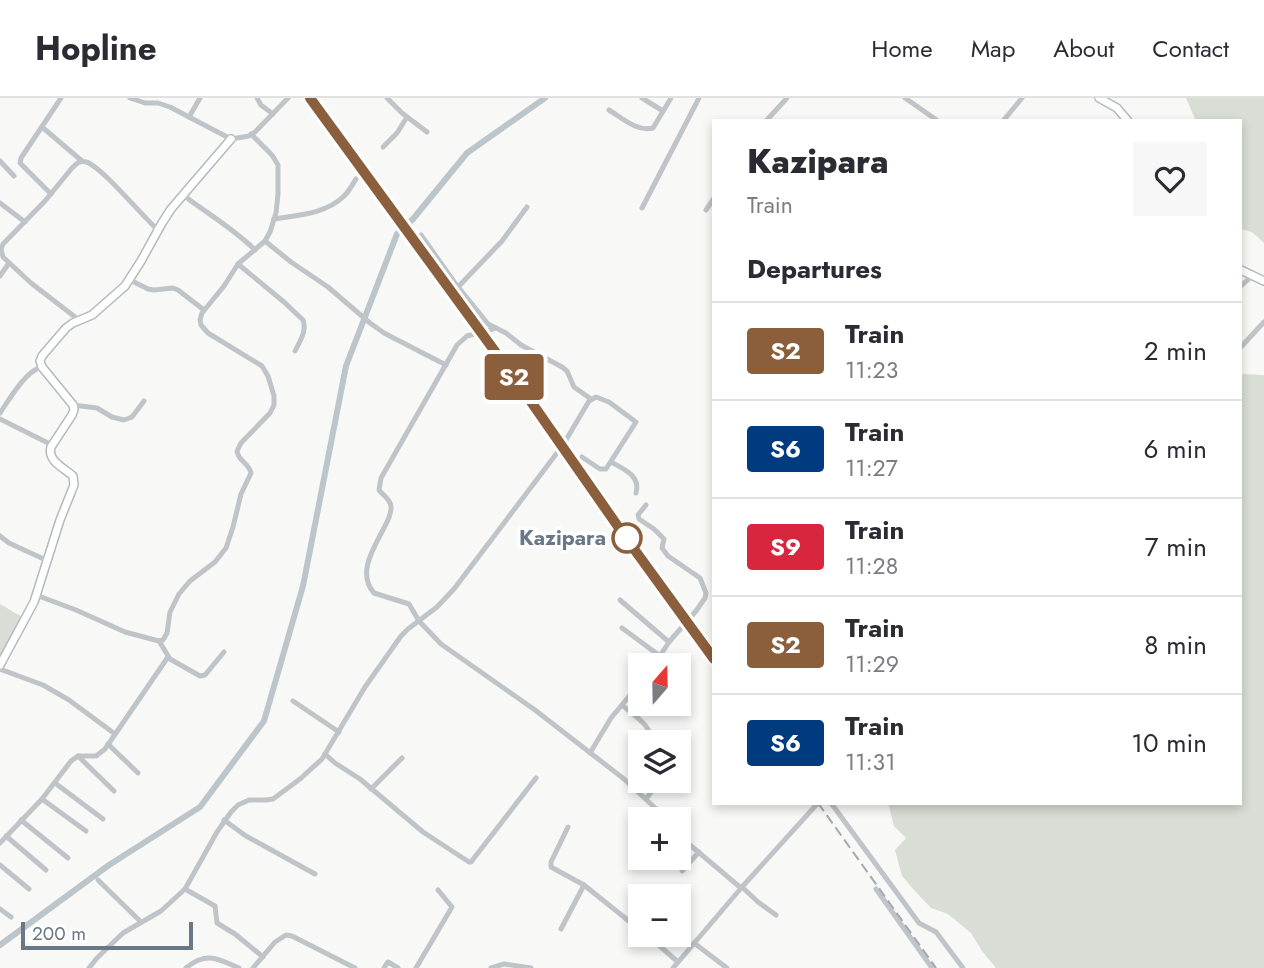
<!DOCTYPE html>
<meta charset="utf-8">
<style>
body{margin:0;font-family:Jost,sans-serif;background:#f7f7f7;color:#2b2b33;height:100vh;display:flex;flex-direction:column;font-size:26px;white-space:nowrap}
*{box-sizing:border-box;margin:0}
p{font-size:23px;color:#7c7c81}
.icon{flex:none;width:38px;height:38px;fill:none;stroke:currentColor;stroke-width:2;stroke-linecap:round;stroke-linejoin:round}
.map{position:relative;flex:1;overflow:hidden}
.details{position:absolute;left:712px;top:21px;width:530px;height:686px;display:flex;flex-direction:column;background:#fff;border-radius:0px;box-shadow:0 4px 10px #0003}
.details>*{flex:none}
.badge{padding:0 14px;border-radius:5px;font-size:24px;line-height:46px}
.needle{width:46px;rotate:20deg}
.fabs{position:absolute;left:628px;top:555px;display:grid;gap:14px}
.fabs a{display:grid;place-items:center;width:63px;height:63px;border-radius:0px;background:#fff;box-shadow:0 4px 10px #0003;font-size:35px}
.scale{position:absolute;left:21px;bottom:18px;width:172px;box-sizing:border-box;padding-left:7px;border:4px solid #697886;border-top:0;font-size:19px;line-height:24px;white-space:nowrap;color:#697886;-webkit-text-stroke:5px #fff;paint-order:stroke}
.map>.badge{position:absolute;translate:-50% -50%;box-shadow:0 0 0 4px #fff}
h2{padding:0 35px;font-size:26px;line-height:63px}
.round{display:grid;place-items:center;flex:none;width:74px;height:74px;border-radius:0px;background:#f7f7f7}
.headline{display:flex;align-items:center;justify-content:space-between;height:119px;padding:0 35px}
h1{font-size:33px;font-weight:800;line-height:52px}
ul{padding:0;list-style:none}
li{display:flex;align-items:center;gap:21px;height:98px;padding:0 35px;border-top:2px solid #e1e1e2}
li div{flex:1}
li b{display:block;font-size:26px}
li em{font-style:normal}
li .badge{min-width:77px;font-weight:700;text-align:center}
header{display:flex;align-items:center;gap:42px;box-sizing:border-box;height:98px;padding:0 35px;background:#fff;border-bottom:2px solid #e1e1e2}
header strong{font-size:33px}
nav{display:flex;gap:38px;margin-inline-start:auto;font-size:24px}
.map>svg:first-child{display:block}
</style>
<header>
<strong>Hopline</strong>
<nav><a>Home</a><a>Map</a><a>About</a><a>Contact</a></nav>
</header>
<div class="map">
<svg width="1264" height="870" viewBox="0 0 1264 870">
<rect width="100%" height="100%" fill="#f8f9f6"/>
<!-- green -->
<g fill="#d8ddd5">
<path d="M1186,0H1264V145L1252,134L1241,131V23H1196Z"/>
<path d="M1241,276L1264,277V870H996L982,853L971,835L948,816L931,810L913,791L902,778L895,752L906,740L894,728L888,705H1241Z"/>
<path d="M0,506L24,520L0,569Z"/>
</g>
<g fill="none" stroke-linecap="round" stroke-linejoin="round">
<!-- canal -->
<path stroke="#bbc5ca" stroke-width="6" d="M0,847L109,767L200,709L264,623L303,488L346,268L397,136L413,121L467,55L545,0"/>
<!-- secondary casing -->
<g stroke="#b4b9be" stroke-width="10">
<g id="secondary">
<path d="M1099,0L1117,10L1128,23"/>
<path d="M1241,172L1264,183"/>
<path d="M0,567L34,504L60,422L74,387L73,378C64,370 47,363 51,349L72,317L74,312L73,307L42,269L40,263L42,258L66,230L73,225L92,217L125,188L141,163L162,125L171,111L231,41"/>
</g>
</g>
<!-- street -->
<g stroke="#bfc4c8" stroke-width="5">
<path d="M130,0L145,5H158L170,9L231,41L249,38L255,34L288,0"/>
<path d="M257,0L261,7L273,16"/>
<path d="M387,0L402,15L427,34"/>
<path d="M642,0L663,13"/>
<path d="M905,0L938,23"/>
<path d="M609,12C622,20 637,34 653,30L671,0"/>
<path d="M189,19L200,0"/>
<path d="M766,23L787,0"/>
<path d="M1003,23L1022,0"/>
<path d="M42,29L82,63"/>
<path d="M383,49L397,35L407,19"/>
<path d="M0,63L14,78"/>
<path d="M51,96L20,65L21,60L61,0"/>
<path d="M183,97C208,116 234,131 255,152"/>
<path d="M0,105L25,124"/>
<path d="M642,110L699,0"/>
<path d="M706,112L714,100"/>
<path d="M274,121C298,117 325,116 343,99C349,94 352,87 356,81"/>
<path d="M421,137L455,185L488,226L506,235L521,247L562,269L567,273L574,289L591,301"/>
<path d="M265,143L291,164L328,189L370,225L384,235L446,267"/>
<path d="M238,166L284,204L303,222C307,233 300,243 295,253"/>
<path d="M0,178L9,165"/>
<path d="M130,182L148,191L154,192L173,190L178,192L204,212"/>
<path d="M1241,188L1252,178"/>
<path d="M458,189L502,143L527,109"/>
<path d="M79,222L31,185L3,159L1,151L3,146L45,103L72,70C76,66 79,62 86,64C100,67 143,119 158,132"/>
<path d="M496,230L467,238L457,247L381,380L379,392C382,396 388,400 390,405C399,423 348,466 374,495L409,506L419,523L441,546L535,612L624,681L667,721"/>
<path d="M1241,249L1264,224"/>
<path d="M73,307L97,310L112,319L124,322L132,319L144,303"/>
<path d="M0,315C9,302 26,272 42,269"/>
<path d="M0,321L52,347"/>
<path d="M611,364C624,371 641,378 636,395"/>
<path d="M646,407L638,417L639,421L654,431L664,441L662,450L668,458L700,480L706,495L705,500L696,513L669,544L654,567"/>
<path d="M0,438L9,445L48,463"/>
<path d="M36,497L76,512L125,534L159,543L163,542L167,535L170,514L179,496L190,483L215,464L226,450L233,429L241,396L251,375C249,365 238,363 237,353L241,345L270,315L274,307V298L268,278L262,268L208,235L201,227L200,222L202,215L224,188L238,166L265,143L270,134L276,115L278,96V67L272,57L251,36"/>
<path d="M620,502L669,544"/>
<path d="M622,530L660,558"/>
<path d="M159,543L170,561L200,578L205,577L224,554"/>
<path d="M0,571L43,587L69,602L115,636"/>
<path d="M293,603L339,634"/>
<path d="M622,607C633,617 654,628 650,644"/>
<path d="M108,646L138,675"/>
<path d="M590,655L611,620L640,585"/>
<path d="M325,656L335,665L360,681L423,734L469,764H471L536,680"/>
<path d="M78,658L114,693"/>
<path d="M679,682L683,686"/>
<path d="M55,685L103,721"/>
<path d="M371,691L402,660"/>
<path d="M42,701L86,733"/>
<path d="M646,701L660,682"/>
<path d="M831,705L919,825L936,834L963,870"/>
<path d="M21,722L68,760"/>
<path d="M224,722L246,738L315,776"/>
<path d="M568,729L551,764V769L584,787L640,832"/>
<path d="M679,735L690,747L741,790"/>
<path d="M6,738L46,772"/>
<path d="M0,745L42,701L71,663L78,658H96L105,651L168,559"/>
<path d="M631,749L640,739"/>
<path d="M0,767L29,791"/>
<path d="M682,773L699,754"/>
<path d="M98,782L141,824"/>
<path d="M742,789L758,804L776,817"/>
<path d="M185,791L215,808L217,825L235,836L263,859"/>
<path d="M876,791L932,870"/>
<path d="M0,811L11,819"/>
<path d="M561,831L584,787"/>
<path d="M646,836L678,864"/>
<path d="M679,836L691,848"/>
<path d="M694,845L727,870"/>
<path d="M89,870L97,860L123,835L161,813L185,791L217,734L231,714L238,707L249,702H266L273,701L300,681L322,661L365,589L401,538L408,531L437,509L454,491L563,347L589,303L596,299L609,304L636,324L606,371H600L582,359"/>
<path d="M186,870C206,853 218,861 239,870"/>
<path d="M253,870L275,844L286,837L292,838L355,870"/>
<path d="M384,870L388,864L398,870"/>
<path d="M416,870L452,809L438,792"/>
<path d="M491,870L504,866L531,870"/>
<path d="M673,870L742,789L818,705"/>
</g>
<!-- secondary -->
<use href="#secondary" stroke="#fff" stroke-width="7"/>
<!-- rail -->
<g stroke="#a3a9af" stroke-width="2" stroke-dasharray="10 5" stroke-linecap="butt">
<path d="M310,0L503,264L626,440L714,561"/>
<path d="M818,705L936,870"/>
</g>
</g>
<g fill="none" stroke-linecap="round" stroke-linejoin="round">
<!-- line casing -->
<g stroke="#fff" stroke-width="16">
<path id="line" d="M310,0L518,285L626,440L714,561"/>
</g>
<!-- line -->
<use href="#line" stroke="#8b5e3c" stroke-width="10"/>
</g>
<!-- markers -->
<circle fill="#fff" stroke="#8b5e3c" stroke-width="3.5" cx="627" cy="440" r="14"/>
<g text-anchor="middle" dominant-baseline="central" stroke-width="7" stroke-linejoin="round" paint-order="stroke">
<!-- stop labels -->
<g font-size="21" font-weight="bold" fill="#697886" stroke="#fff" text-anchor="end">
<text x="606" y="440">Kazipara</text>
</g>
</g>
</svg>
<div class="fabs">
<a><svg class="needle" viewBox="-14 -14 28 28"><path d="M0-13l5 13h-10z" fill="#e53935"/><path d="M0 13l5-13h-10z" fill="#7c7c81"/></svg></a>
<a><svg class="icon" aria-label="layers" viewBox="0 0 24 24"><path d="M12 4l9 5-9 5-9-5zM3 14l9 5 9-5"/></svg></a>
<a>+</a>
<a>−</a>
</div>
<div class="scale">200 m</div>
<b class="badge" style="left:514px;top:279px;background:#8b5e3c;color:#fff">S2</b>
<section class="details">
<div class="headline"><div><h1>Kazipara</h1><p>Train</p></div><a class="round"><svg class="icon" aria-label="heart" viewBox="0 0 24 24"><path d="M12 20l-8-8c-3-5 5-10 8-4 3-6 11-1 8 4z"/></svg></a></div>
<h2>Departures</h2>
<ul>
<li><span class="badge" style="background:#8b5e3c;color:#fff">S2</span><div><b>Train</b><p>11:23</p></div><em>2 min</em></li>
<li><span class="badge" style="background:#003b80;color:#fff">S6</span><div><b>Train</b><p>11:27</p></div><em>6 min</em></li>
<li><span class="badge" style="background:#d7263d;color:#fff">S9</span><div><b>Train</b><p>11:28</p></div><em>7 min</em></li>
<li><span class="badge" style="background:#8b5e3c;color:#fff">S2</span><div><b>Train</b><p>11:29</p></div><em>8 min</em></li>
<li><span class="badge" style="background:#003b80;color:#fff">S6</span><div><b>Train</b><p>11:31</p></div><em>10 min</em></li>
</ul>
</section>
</div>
